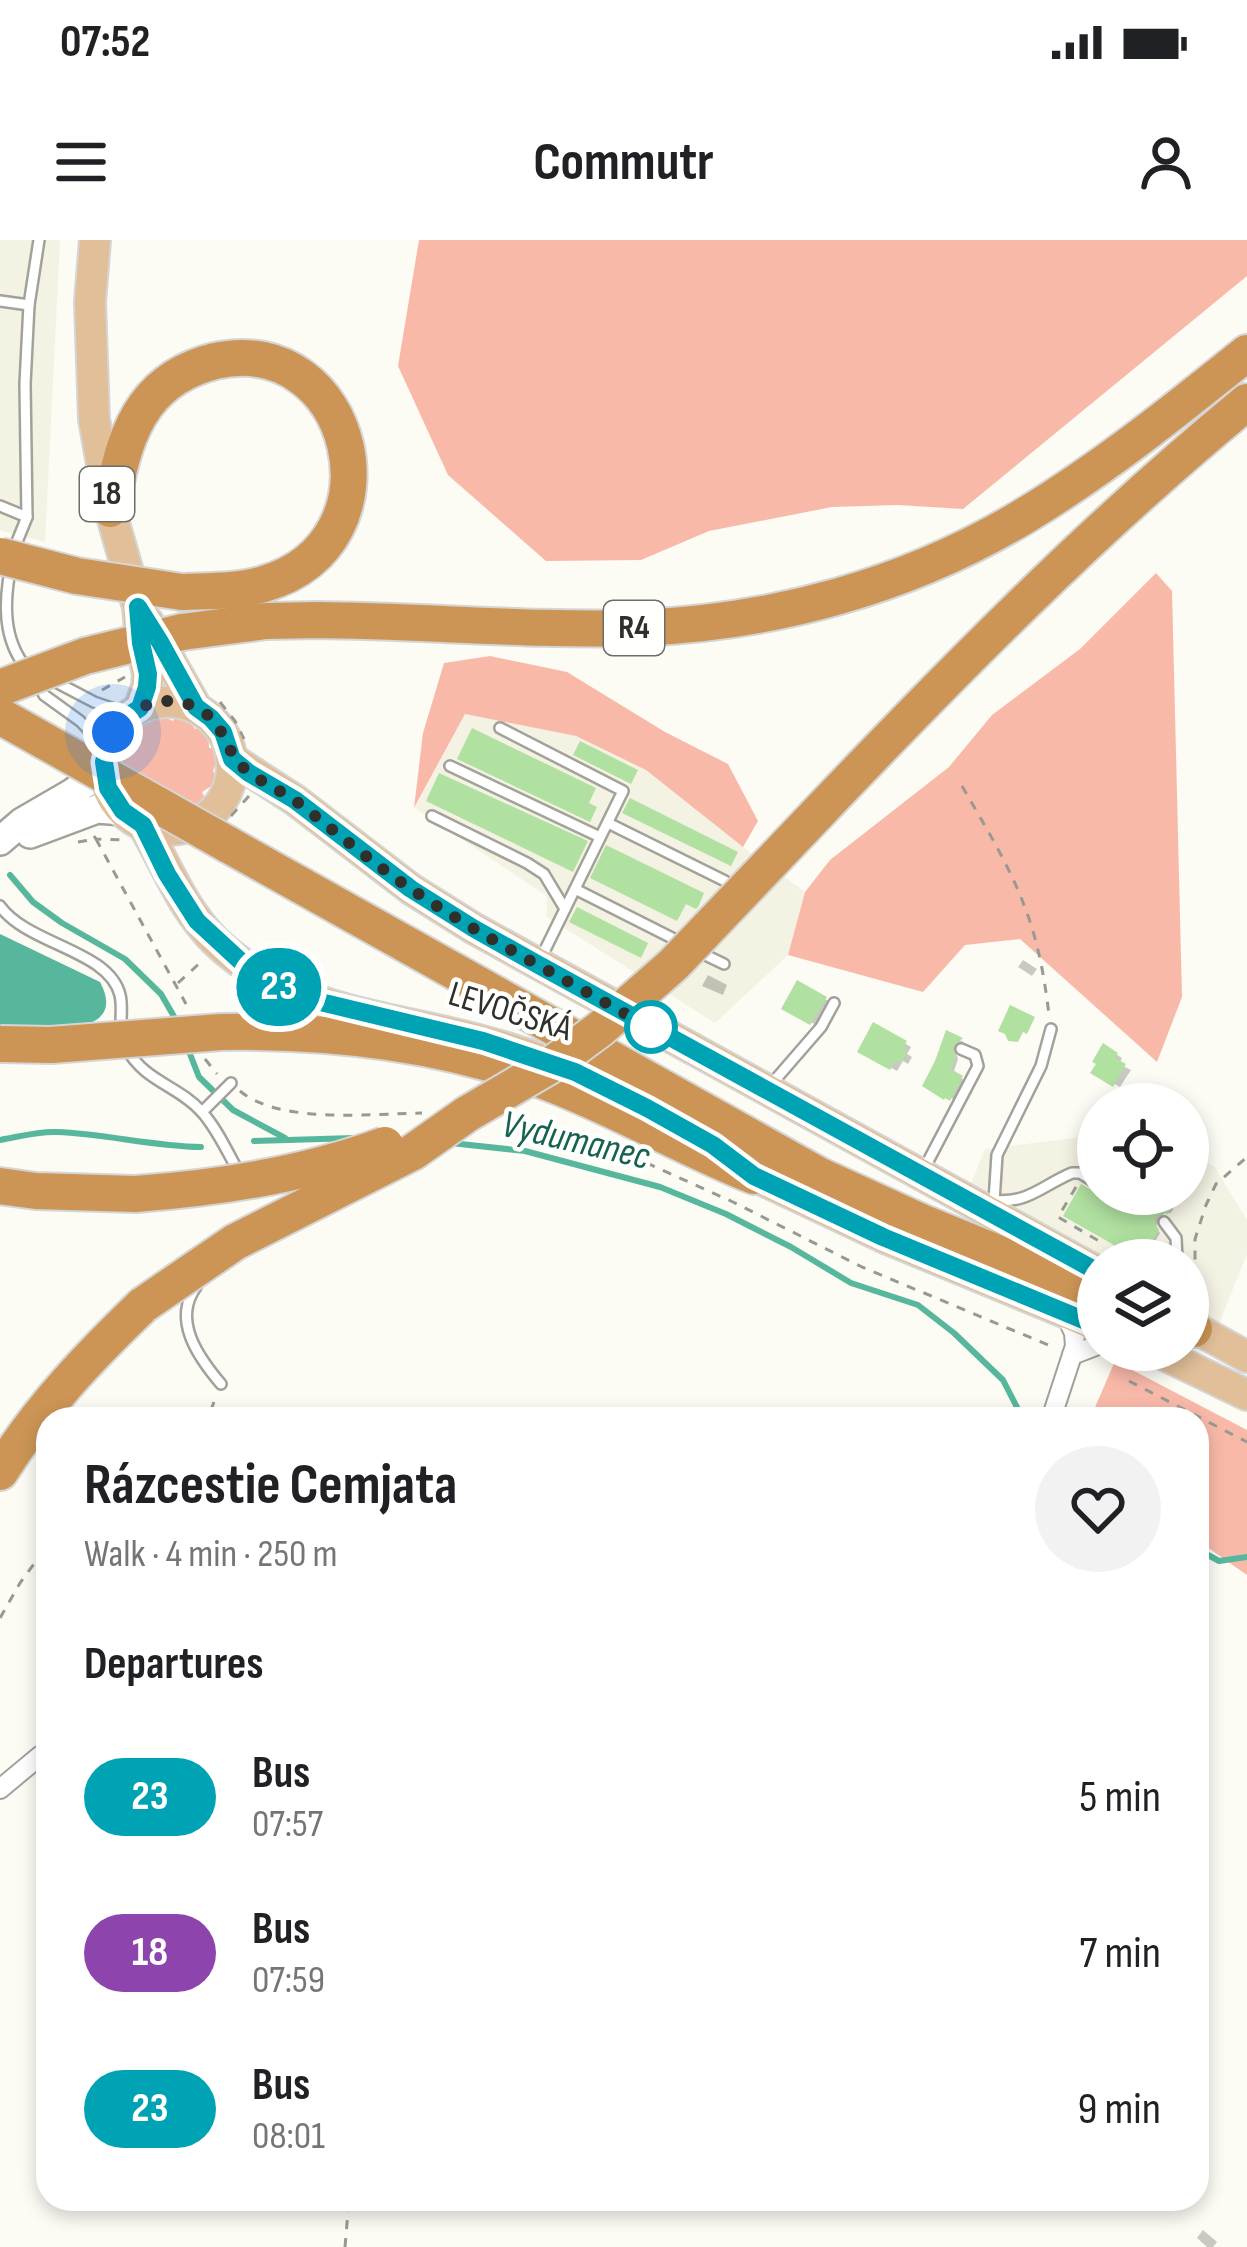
<!DOCTYPE html>
<meta charset="utf-8">
<style>
body{margin:0;font-family:"Sofia Sans Condensed",sans-serif;background:#f2f2f2;color:#202124;height:100vh;display:flex;flex-direction:column;font-size:45px;white-space:nowrap}
*{box-sizing:border-box;margin:0}
p{font-size:39px;color:#757577}
.icon{flex:none;width:66px;height:66px;fill:none;stroke:currentColor;stroke-width:2;stroke-linecap:round;stroke-linejoin:round}
.map{position:relative;flex:1;overflow:hidden}
.drawer{position:absolute;left:36px;top:1167px;width:1173px;height:804px;display:flex;flex-direction:column;background:#fff;border-radius:36px;box-shadow:0 6px 18px #0003}
.drawer>*{flex:none}
.badge{padding:0 24px;border-radius:39px;font-size:42px;line-height:78px}
.fabs{position:absolute;left:1077px;top:843px;display:grid;gap:24px}
.fabs a{display:grid;place-items:center;width:132px;height:132px;border-radius:50%;background:#fff;box-shadow:0 6px 18px #0003;font-size:60px}
.you{position:absolute;width:60px;height:60px;margin:-30px;border:9px solid #fff;border-radius:50%;background:#1a73e8;box-shadow:0 0 0 18px #1a73e833}
.map>.badge{position:absolute;translate:-50% -50%;box-shadow:0 0 0 6px #fff}
h2{padding:0 48px;font-size:45px;line-height:108px}
.round{display:grid;place-items:center;flex:none;width:126px;height:126px;border-radius:63px;background:#f2f2f2}
.headline{display:flex;align-items:center;justify-content:space-between;height:204px;padding:0 48px}
h1{font-size:57px;font-weight:700;line-height:90px}
ul{padding:0;list-style:none}
li{display:flex;align-items:center;gap:36px;height:156px;padding:0 48px}
li div{flex:1}
li b{display:block;font-size:45px}
li em{font-style:normal}
li .badge{min-width:132px;font-weight:700;text-align:center}
.status{display:flex;justify-content:space-between;align-items:center;height:84px;padding:0 60px;background:#fff;direction:ltr}
.status svg{height:33px;fill:currentColor}
header{display:flex;justify-content:space-between;align-items:center;height:156px;padding:0 48px;background:#fff;font-size:54px;font-weight:700}
.map>svg:first-child{display:block}
</style>
<div class="status"><b>07:52</b><svg viewBox="0 0 49 12"><path d="M0 12V9h3v3zM5 12V6h3v6zM10 12V3h3v9zM15 12V0h3v12zM26 1h20v11H26zM47 4h2v5h-2z"/></svg></div>
<header><svg class="icon" aria-label="menu" viewBox="0 0 24 24"><path d="M4 6h16M4 12h16M4 18h16"/></svg>Commutr<svg class="icon" aria-label="person" viewBox="0 0 24 24"><circle cx="12" cy="8" r="4"/><path d="M4 21q1-7 8-7t8 7"/></svg></header>
<div class="map">
<svg width="1247" height="2007" viewBox="0 0 1247 2007">
<rect width="100%" height="100%" fill="#fcfbf4"/>
<!-- built -->
<g fill="#f3f2e3">
<path d="M0,0H60L45,302L0,290Z"/>
<path d="M465,474L576,496L646,530L743,607L805,652L788,715L715,783L547,677V656L415,568Z"/>
<path d="M1098,895V954H1188V914L1214,926L1247,980V1014L1218,1086L1188,1069V1020H1098L968,951L985,909Z"/>
</g>
<!-- green -->
<g fill="#f9b9a9">
<path d="M419,0H1247V36L963,269L898,265L832,267L709,291L641,320L546,321L448,235L398,126Z"/>
<path d="M1156,333L1172,351L1182,757L1157,822L1020,699L965,705L923,752L788,715L805,652L830,620L949,527L992,475L1080,409Z"/>
<path d="M490,416L567,432L665,492L728,524L758,581L743,607L646,530L576,496L465,474L414,568L423,493L444,423Z"/>
<path d="M157,474L173,481L177,475L187,478L195,489L202,487C208,493 209,499 209,508H216L218,518L213,531L217,536L213,545L202,552L205,558L193,567L119,528L123,520L118,516L121,506L131,498L128,493C134,485 140,482 150,483L152,476Z"/>
<path d="M1115,1121L1247,1190V1335L1197,1300V1179H1090Z"/>
</g>
<!-- water -->
<path fill="#57b79c" d="M0,694L100,742C132,802 31,788 0,788Z"/>
<!-- shadow -->
<g fill="#0003">
<path d="M1023,720L1037,729L1032,736L1018,727Z"/>
<path d="M708,735L727,745L723,755L702,746Z"/>
<path d="M798,744L832,763L818,786L785,768Z"/>
<path d="M874,786L911,807L907,814L912,817L908,824L903,821L897,831L861,811Z"/>
<path d="M948,795L964,802L955,809L958,819L953,834L964,840L954,860L950,857Z"/>
<path d="M1104,807L1122,818L1119,824L1131,830L1120,847L1094,832Z"/>
<path d="M1146,954H1156L1175,965L1171,973H1165L1158,978L1156,987L1160,993L1144,1020H1133L1135,978L1147,971Z"/>
<path d="M1203,1990L1217,2002L1213,2007H1207L1197,1998Z"/>
</g>
<g fill="none" stroke-linecap="round" stroke-linejoin="round">
<!-- stream -->
<g stroke="#57b79c" stroke-width="6">
<path d="M10,635L33,662L62,683L125,719L161,754L176,780"/>
<path d="M188,809L199,837L233,870L285,898"/>
<path d="M0,900C18,897 38,891 57,892C106,894 152,906 201,907"/>
<path d="M254,901L354,898"/>
<path d="M451,903L525,911L660,947L726,974L791,1007L851,1043L918,1065L954,1093L1003,1140L1023,1179"/>
<path d="M1197,1309L1219,1321L1247,1317"/>
</g>
</g>
<!-- building -->
<g fill="#b0e1a0">
<path d="M472,488L596,548L589,563L597,567L590,582L457,519Z"/>
<path d="M580,501L638,530L631,544L573,515Z"/>
<path d="M439,533L588,601L573,632L426,561Z"/>
<path d="M630,558L738,612L731,626L622,573Z"/>
<path d="M606,605L704,653L698,667L696,669L686,664L677,681L590,638Z"/>
<path d="M577,667L648,703L641,718L569,682Z"/>
<path d="M797,740L827,757L810,785L781,769Z"/>
<path d="M1010,765L1035,777L1027,794L1023,792L1018,802L1008,801L1005,794L998,791Z"/>
<path d="M873,782L907,801L903,808L908,811L901,823L896,820L890,830L857,812Z"/>
<path d="M946,790L963,798L952,807L956,816L951,829L963,836L950,861L945,858L944,860L922,846L935,821Z"/>
<path d="M1103,803L1118,813L1115,818L1126,824L1113,847L1090,833L1096,824L1092,822Z"/>
<path d="M1081,944L1135,975L1144,969V963L1140,958L1143,954H1162L1175,961L1168,974L1162,973L1156,977L1155,984L1159,990L1142,1020H1127L1111,1011L1114,1005L1063,976Z"/>
</g>
<g fill="none" stroke-linecap="round" stroke-linejoin="round">
<!-- lane casing -->
<g stroke="#a2a29a" stroke-width="14">
<g id="lane">
<path d="M0,61L29,65"/>
<path d="M0,266L27,277"/>
<path d="M14,309L27,277L25,144L29,65L39,0"/>
<path d="M11,325C4,361 2,399 27,429"/>
<path d="M52,440L94,462L129,474"/>
<path d="M37,442L44,455L80,481L106,508"/>
<path d="M500,488L623,551L540,720"/>
<path d="M450,526L600,597"/>
<path d="M432,576L527,623L544,634L565,669"/>
<path d="M608,583L725,641"/>
<path d="M575,649L682,703"/>
<path d="M0,666C28,705 109,710 120,755C123,767 120,781 121,793"/>
<path d="M697,711L724,724"/>
<path d="M127,809C144,841 179,846 202,872C217,889 227,911 238,931"/>
<path d="M769,847L821,787L834,763"/>
<path d="M202,872L231,843"/>
<path d="M924,929L978,826L975,815L961,809"/>
<path d="M1115,954L1136,966"/>
<path d="M988,960C1028,965 1039,947 1072,933H1080L1098,944"/>
<path d="M994,961L997,915L1041,826L1051,789"/>
<path d="M1164,982L1176,998L1177,1020"/>
<path d="M196,1047C172,1080 198,1117 221,1144"/>
</g>
</g>
<!-- street casing -->
<g stroke="#a2a29a" stroke-width="22">
<g id="street">
<path d="M1072,1115L1098,1105"/>
<path d="M1051,1179L1075,1106L1074,1093L1064,1071"/>
<path d="M0,1549L41,1515"/>
</g>
</g>
<!-- secondary casing -->
<g stroke="#a2a29a" stroke-width="32">
<g id="secondary">
<path d="M30,594L97,569L123,571"/>
<path d="M0,601L22,582L72,553L104,530"/>
</g>
</g>
<!-- primary casing -->
<g stroke="#d5d5d5" stroke-width="34">
<g id="primary">
<path d="M95,0L90,62L94,179L110,269L138,367L141,403L148,434L147,447L139,468"/>
<path d="M148,382L196,467"/>
<circle cx="168" cy="526" r="64"/>
<path d="M232,519L295,560L411,649L473,688L1098,1032"/>
<path d="M143,585C167,625 181,667 215,701C290,773 390,775 486,802C549,819 606,845 663,877"/>
<path d="M739,925L754,936L883,997L1098,1086"/>
<path d="M1188,1084L1247,1117"/>
<path d="M1154,1110L1247,1155"/>
</g>
</g>
<!-- highway casing -->
<g stroke="#d5d5d5" stroke-width="40">
<g id="highway">
<path d="M110,269C118,233 124,195 146,165C163,142 187,128 215,121C354,90 407,302 264,344C238,352 209,351 182,352"/>
<path d="M182,392L266,381L318,380C424,381 531,391 637,388C773,383 909,346 1026,275C1105,227 1176,170 1247,113"/>
<path d="M816,575C953,431 1093,289 1247,162"/>
<path d="M227,604L820,936L921,982L1098,1054"/>
<path d="M221,792C337,790 454,804 562,848C628,875 689,910 754,936"/>
<path d="M0,946L36,951L135,954"/>
<path d="M1188,1088L1194,1089"/>
<path d="M0,1232C39,1169 90,1116 143,1065"/>
</g>
</g>
<!-- path -->
<g stroke="#999994" stroke-width="3" stroke-dasharray="9 9" stroke-linecap="butt">
<path d="M102,450L125,437"/>
<path d="M220,462L235,481L244,499"/>
<path d="M962,546C985,586 1011,628 1027,673C1039,706 1045,741 1049,775"/>
<path d="M231,576L249,556"/>
<path d="M94,596L96,599L124,600"/>
<path d="M78,602L96,599L186,764"/>
<path d="M178,743L202,721"/>
<path d="M205,819L217,834"/>
<path d="M240,851C278,884 372,874 422,873"/>
<path d="M509,882L609,906L733,962L862,1027L1053,1107"/>
<path d="M1076,947L1058,977L1099,1001L1097,1004"/>
<path d="M1188,1035L1195,1026V999L1206,965L1216,944L1247,917"/>
<path d="M1129,1141L1247,1202"/>
<path d="M146,1179L158,1170L181,1179"/>
<path d="M196,1179L210,1173L216,1156"/>
<path d="M0,1378L20,1343L48,1305"/>
<path d="M345,2007L349,1959"/>
</g>
<!-- lane -->
<use href="#lane" stroke="#fff" stroke-width="9"/>
<!-- street -->
<use href="#street" stroke="#fff" stroke-width="18"/>
<!-- secondary -->
<use href="#secondary" stroke="#fff" stroke-width="27"/>
<!-- primary -->
<use href="#primary" stroke="#e0bf99" stroke-width="30"/>
<!-- highway -->
<use href="#highway" stroke="#cc9555" stroke-width="36"/>
<!-- highway-bridge casing -->
<g stroke="#d5d5d5" stroke-width="40" stroke-linecap="butt">
<g id="highway-bridge">
<path d="M0,316L77,336L182,352"/>
<path d="M0,448L85,416L182,392"/>
<path d="M0,476L227,604"/>
<path d="M0,804L51,805L221,792"/>
<path d="M135,954C220,948 304,935 385,905"/>
<path d="M143,1065L235,1002L413,912L467,874L554,823L600,789L674,724L816,575"/>
</g>
</g>
<!-- highway-bridge -->
<use href="#highway-bridge" stroke="#cc9555" stroke-width="36"/>
</g>
<g fill="none" stroke-linecap="round" stroke-linejoin="round">
<!-- line casing -->
<g stroke="#fff" stroke-width="27">
<path id="line" d="M1098,1032L537,724L473,688L411,649L295,560L249,533L232,519L223,492L211,478L196,467L160,402L138,367L141,403L148,434L147,447L140,468L123,479L109,500L104,522L108,548L123,571L143,585L167,634L197,681L250,730L274,745L312,760L483,801L575,832L647,868L713,905L754,936L883,997L1098,1086"/>
</g>
<!-- line -->
<use href="#line" stroke="#00a3b4" stroke-width="18"/>
<!-- walk -->
<path stroke="#2f2f2c" stroke-width="12" stroke-dasharray="0 21.6" d="M113,492C131,466 163,453 193,466C229,482 222,514 250,533C265,544 282,551 297,562C336,592 374,624 414,651C463,684 514,712 565,740C593,755 627,776 651,787"/>
</g>
<!-- markers -->
<circle fill="#fff" stroke="#00a3b4" stroke-width="6" cx="651" cy="787" r="24"/>
<g text-anchor="middle" dominant-baseline="central" stroke-width="9" stroke-linejoin="round" paint-order="stroke">
<!-- shield labels -->
<g fill="#fffffe" stroke="#6d6d6b" stroke-width="3">
<rect x="80" y="227" width="54" height="54" rx="9"/>
<rect x="604" y="361" width="60" height="54" rx="9"/>
</g>
<g font-size="33" font-weight="bold" fill="#2f2f2c">
<text x="107" y="254">18</text>
<text x="634" y="388">R4</text>
</g>
<!-- street labels -->
<g font-size="36" fill="#2f2f2c" stroke="#fffffe">
<text transform="translate(510 772) rotate(17)">LEVOČSKÁ</text>
</g>
<!-- water labels -->
<g font-size="39" font-style="italic" fill="#166250" stroke="#fffffe">
<text transform="translate(576 901) rotate(13)">Vydumanec</text>
</g>
</g>
</svg>
<div class="fabs">
<a><svg class="icon" aria-label="locate" viewBox="0 0 24 24"><circle cx="12" cy="12" r="6"/><path d="M12 2v4M12 18v4M2 12h4M18 12h4"/></svg></a>
<a><svg class="icon" aria-label="layers" viewBox="0 0 24 24"><path d="M12 4l9 5-9 5-9-5zM3 14l9 5 9-5"/></svg></a>
</div>
<div class="you" style="left:113px;top:492px"></div>
<b class="badge" style="left:279px;top:747px;background:#00a3b4;color:#fff">23</b>
<section class="drawer">
<div class="headline"><div><h1>Rázcestie Cemjata</h1><p>Walk · 4 min · 250 m</p></div><a class="round"><svg class="icon" aria-label="heart" viewBox="0 0 24 24"><path d="M12 20l-8-8c-3-5 5-10 8-4 3-6 11-1 8 4z"/></svg></a></div>
<h2>Departures</h2>
<ul>
<li><span class="badge" style="background:#00a3b4;color:#fff">23</span><div><b>Bus</b><p>07:57</p></div><em>5 min</em></li>
<li><span class="badge" style="background:#8e44ad;color:#fff">18</span><div><b>Bus</b><p>07:59</p></div><em>7 min</em></li>
<li><span class="badge" style="background:#00a3b4;color:#fff">23</span><div><b>Bus</b><p>08:01</p></div><em>9 min</em></li>
</ul>
</section>
</div>
